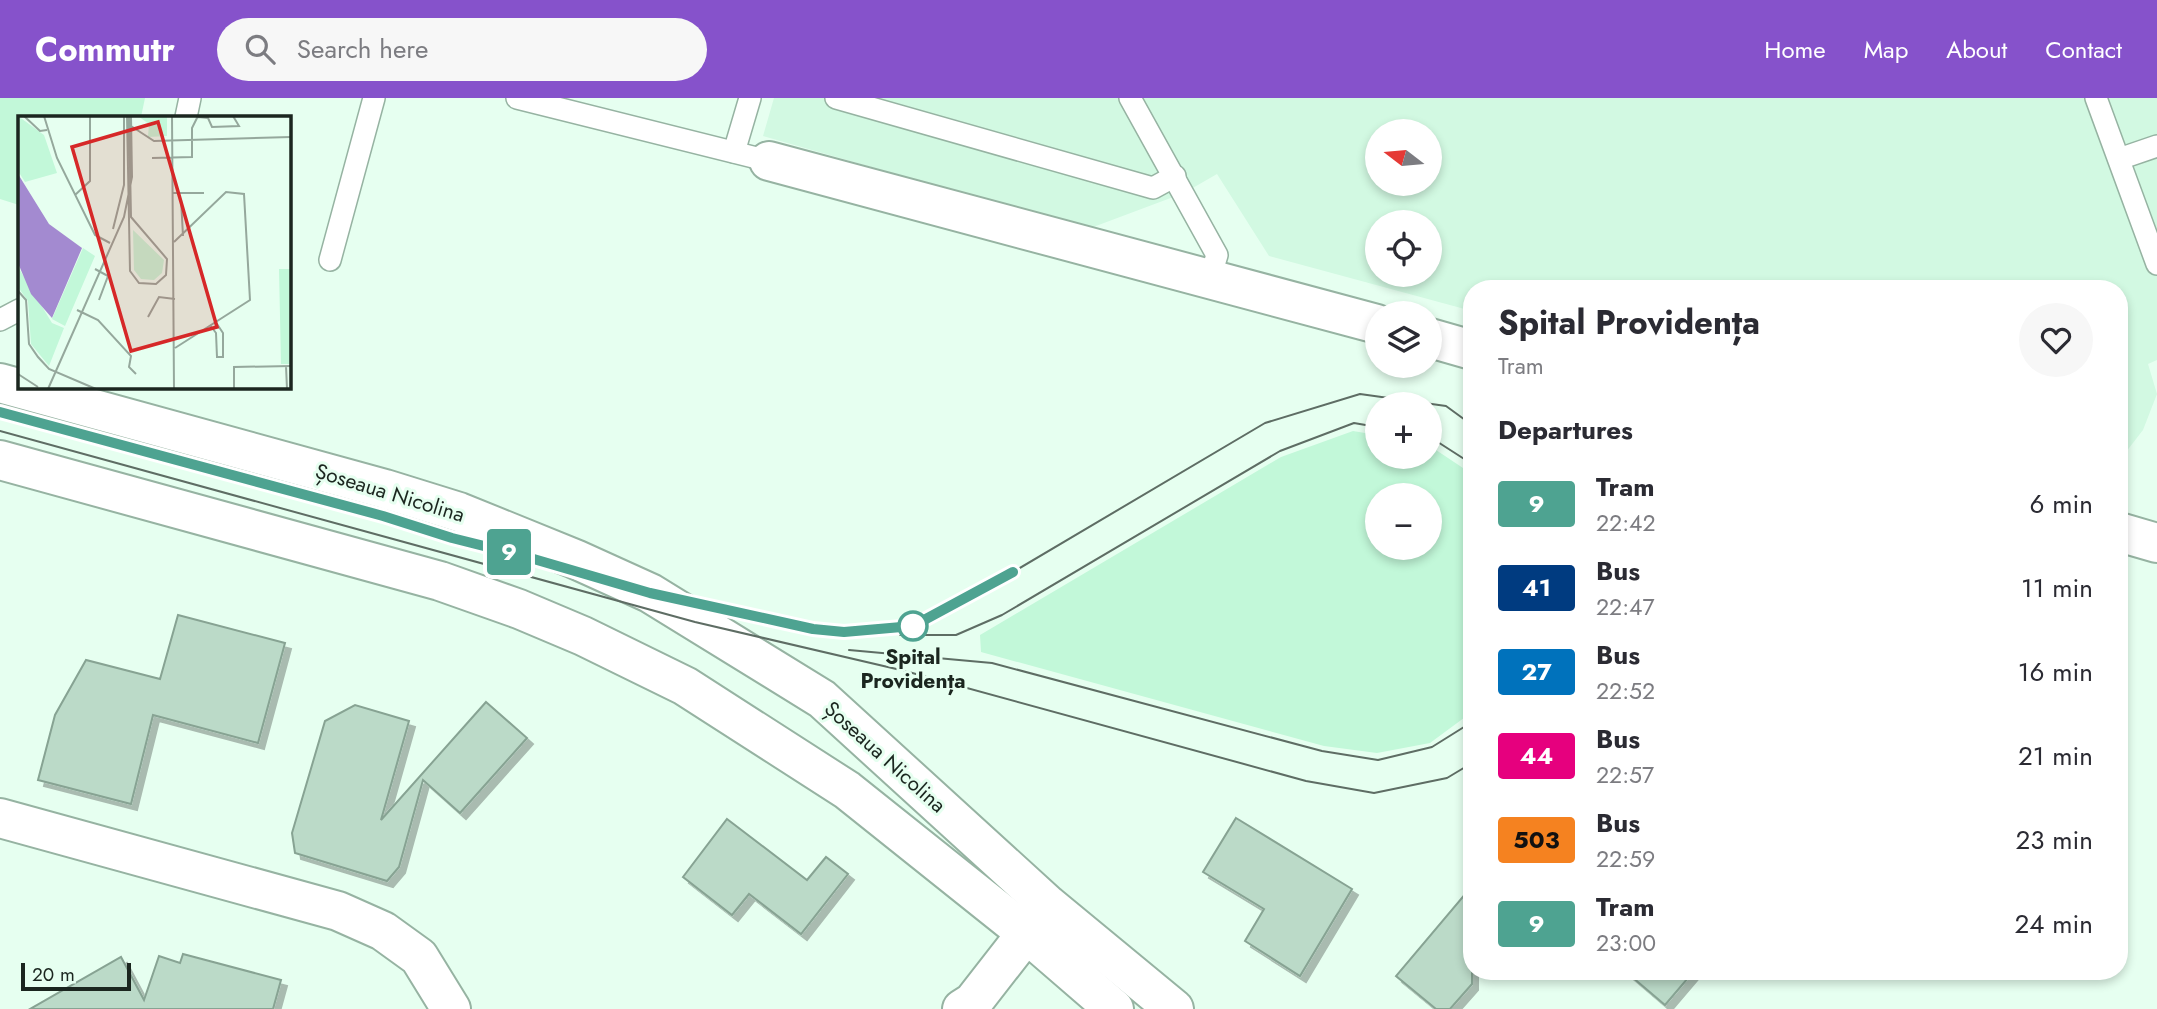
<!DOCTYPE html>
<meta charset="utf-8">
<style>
body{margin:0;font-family:Jost,sans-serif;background:#f7f7f7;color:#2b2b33;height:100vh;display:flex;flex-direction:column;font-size:26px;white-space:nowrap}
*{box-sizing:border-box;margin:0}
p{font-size:23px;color:#7c7c81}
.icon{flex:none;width:38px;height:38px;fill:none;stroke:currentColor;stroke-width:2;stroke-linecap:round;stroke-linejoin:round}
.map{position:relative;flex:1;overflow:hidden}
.side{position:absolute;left:1463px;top:182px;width:665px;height:700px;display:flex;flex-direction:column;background:#fff;border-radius:28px;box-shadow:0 4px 10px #0003}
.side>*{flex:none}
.badge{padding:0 14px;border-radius:5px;font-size:24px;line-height:46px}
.needle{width:46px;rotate:286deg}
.tools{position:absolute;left:1365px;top:21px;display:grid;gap:14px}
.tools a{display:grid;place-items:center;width:77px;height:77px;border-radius:50%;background:#fff;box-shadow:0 4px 10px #0003;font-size:35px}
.scale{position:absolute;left:21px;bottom:18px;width:110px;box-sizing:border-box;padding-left:7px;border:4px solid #1b261f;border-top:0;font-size:19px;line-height:24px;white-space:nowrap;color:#1b261f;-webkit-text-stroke:5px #e6fff0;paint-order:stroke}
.map>.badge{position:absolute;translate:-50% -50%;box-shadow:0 0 0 4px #fff}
h2{padding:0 35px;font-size:26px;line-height:63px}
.round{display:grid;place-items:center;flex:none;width:74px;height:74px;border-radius:37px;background:#f7f7f7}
.overview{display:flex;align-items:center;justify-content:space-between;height:119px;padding:0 35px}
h1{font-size:33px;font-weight:700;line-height:52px}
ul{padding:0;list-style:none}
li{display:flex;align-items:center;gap:21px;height:84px;padding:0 35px}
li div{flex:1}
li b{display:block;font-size:26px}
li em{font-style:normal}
li .badge{min-width:77px;font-weight:700;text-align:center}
header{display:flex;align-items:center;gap:42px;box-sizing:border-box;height:98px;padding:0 35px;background:#8652cb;color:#fff}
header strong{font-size:33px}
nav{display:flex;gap:38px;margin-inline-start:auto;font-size:24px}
.search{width:490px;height:63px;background:#f7f7f7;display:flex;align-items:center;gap:18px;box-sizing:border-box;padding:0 24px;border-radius:38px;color:#7c7c81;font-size:26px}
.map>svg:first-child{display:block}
</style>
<header>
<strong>Commutr</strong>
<div class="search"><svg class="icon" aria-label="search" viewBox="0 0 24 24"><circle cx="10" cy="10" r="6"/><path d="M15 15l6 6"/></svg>Search here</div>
<nav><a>Home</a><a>Map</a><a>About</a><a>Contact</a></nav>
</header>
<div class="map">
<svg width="2157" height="911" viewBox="0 0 2157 911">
<defs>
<filter id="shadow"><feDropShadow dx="6" dy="6" stdDeviation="0" flood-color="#0004"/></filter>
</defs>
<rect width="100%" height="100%" fill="#e6fff0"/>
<!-- built -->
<path fill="#d2f9e2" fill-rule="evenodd" d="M774,0H2157V262L2148,266L2157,296L2143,332L2119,363V191H1472V213L1269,158L1217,76L1184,95L1088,131L763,38ZM1377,33H1430V86H1377ZM1377,124H1430V177H1377Z"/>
<!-- green -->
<g fill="#c2f8d9" fill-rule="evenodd">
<path d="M0,0H145L141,19H19V107L0,101Z"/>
<path d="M1353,333L1377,337V359H1430V348L1472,376V614L1430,645L1377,655L1324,648L981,554L980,537L1281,359ZM1377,397H1430V450H1377Z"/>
</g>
<!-- building -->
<g fill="#bbdac8" stroke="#87a393" stroke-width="2" filter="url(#shadow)">
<path d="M178,517L285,545L258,645L153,617L131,706L38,682L55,617L86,562L160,581Z"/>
<path d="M486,604L527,640L460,715L423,682L399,769L387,783L295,755L292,735L325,623L355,607L409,623L381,722Z"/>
<path d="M1236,720L1352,791L1300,878L1245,843L1264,811L1203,774Z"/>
<path d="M727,721L807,782L826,759L848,776L801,836L749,796L732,817L683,779Z"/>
<path d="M1472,788V886L1450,911H1436L1396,878Z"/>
<path d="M183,856L281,882L273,911H30L121,859L144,902L159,858L180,865Z"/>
<path d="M1625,873H1694L1665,907Z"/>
</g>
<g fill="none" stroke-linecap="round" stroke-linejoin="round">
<!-- lane casing -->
<g stroke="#96b3a2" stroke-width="24">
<g id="lane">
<path d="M517,0L769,63"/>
<path d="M836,0L1153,90L1175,78"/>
<path d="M1130,0L1217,157L1210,180"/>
<path d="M2096,0L2157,166"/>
<path d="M186,19L190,0"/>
<path d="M734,54L750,0"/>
<path d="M2119,61L2157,48"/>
<path d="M330,162L374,0"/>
<path d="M0,222L19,212"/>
</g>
</g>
<!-- street casing -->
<g stroke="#96b3a2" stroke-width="42">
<g id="street">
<path d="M769,63L1377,226"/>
<path d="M1430,240L1472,252"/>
<path d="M2119,434L2157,445"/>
<path d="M0,720L338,813L383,833L419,859L451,911"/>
</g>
</g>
<!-- secondary casing -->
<g stroke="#96b3a2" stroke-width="42">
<g id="secondary">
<path d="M0,285L385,391L459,414L575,461L650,495L822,601L1048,807L1174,911"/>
<path d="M0,362L440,483L519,511L583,538L685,588L847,692L1026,835L1114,911"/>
<path d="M962,911L973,904L1043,814"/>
</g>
</g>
<!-- lane -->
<use href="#lane" stroke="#fff" stroke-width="21"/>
<!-- street -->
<use href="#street" stroke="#fff" stroke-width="38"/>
<!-- secondary -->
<use href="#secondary" stroke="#fff" stroke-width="38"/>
<!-- tram -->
<g stroke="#5e6d64" stroke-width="2">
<path d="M0,314L383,418L452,440L520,457L650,495L745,517L813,531L844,534L913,528L1013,474L1265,325L1360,296L1446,308L1472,327"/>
<path d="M0,333L695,524L905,573L1306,683L1374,695L1447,680L1472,665"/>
<path d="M1430,339L1472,366"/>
<path d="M900,537H956L1002,517L1280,353L1354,325L1377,329"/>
<path d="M849,552L992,565L1322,653L1378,662L1432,649L1472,624"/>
</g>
</g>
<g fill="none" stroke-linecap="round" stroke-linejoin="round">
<!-- line casing -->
<g stroke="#fff" stroke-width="16">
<path id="line" d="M0,314L383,418L452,440L520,457L650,495L813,531L844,534L913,528L1013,474"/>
</g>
<!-- line -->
<use href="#line" stroke="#4ea391" stroke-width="10"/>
</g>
<!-- markers -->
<circle fill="#fff" stroke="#4ea391" stroke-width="3.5" cx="913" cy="528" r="14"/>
<g text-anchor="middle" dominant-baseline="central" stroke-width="6" stroke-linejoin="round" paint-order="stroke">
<!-- street labels -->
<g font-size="21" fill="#1b261f" stroke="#e6fff0">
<text transform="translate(390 395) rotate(17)">Șoseaua Nicolina</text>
<text transform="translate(885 659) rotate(42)">Șoseaua Nicolina</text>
</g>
<!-- stop labels -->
<g font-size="21" font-weight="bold" fill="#1b261f" stroke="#e6fff0">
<text x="913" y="559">Spital<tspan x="913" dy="24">Providența</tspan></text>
</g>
</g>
<!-- overview -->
<g transform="translate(18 18)">
<rect width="273" height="273" fill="#e6fff0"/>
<path d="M0,0L26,19L39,57L7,66L0,55ZM120,0H149V20L130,21L131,8ZM115,114L146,144L144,157L136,164L123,163L116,154ZM65,132L77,140L47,210L34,203ZM0,151L34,207L46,212L31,250L13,228L10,185L0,171ZM261,153H273V248H263Z" fill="#c2f8d9"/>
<path d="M0,58L31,108L64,132L34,202L13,178L0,147Z" fill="#a38ad0"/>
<path fill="none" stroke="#95a89c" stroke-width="2" d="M6,0L22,15L29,14M26,0L39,42L77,119L92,127M109,0L112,155L121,167L138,168L148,159L149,143L113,101L111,0M154,0L156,273M180,1L190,2L194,11L221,10L215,0M113,10L136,25L273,21M134,42L174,41V12L180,0M155,77H186M57,79L72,65V0M163,83L165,120M95,113L106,69V0M156,126L208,76L226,78L232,184L157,232M77,153L90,160L81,184M0,175L8,184L11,228L20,241L31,253L78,273M59,194L80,204L113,240L111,251L118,258M130,201L141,181L157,183M192,209L198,217L199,241H205V217L197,205M268,250L269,273M0,258L20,271M30,273L106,101L114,61L113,0M216,273V251L273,250"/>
<path fill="#d62828" fill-opacity="0.15" stroke="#d62828" stroke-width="3.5" d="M140,6L199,211L113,235L54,31Z"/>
<rect width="273" height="273" fill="none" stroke="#1b261f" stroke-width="3.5"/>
</g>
</svg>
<div class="tools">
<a><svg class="needle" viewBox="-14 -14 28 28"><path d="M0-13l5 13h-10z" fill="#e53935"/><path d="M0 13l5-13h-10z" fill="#7c7c81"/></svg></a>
<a><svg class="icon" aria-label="locate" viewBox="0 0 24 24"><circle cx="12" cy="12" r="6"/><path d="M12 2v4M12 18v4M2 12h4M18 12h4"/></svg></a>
<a><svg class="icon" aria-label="layers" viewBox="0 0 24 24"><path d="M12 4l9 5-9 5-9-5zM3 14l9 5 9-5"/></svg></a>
<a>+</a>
<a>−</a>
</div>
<div class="scale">20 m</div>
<b class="badge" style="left:509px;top:454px;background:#4ea391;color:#fff">9</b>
<section class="side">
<div class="overview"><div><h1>Spital Providența</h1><p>Tram</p></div><a class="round"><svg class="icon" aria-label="heart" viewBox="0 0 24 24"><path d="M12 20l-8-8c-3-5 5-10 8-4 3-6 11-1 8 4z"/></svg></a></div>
<h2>Departures</h2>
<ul>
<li><span class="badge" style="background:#4ea391;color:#fff">9</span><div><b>Tram</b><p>22:42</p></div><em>6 min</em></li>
<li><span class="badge" style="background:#003b80;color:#fff">41</span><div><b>Bus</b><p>22:47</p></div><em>11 min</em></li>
<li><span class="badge" style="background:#0072bc;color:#fff">27</span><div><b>Bus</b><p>22:52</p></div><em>16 min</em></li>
<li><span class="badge" style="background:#e6007e;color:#fff">44</span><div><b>Bus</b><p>22:57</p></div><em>21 min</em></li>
<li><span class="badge" style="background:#f58220;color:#111">503</span><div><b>Bus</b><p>22:59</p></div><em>23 min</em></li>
<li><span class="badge" style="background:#4ea391;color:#fff">9</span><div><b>Tram</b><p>23:00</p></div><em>24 min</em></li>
</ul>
</section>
</div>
